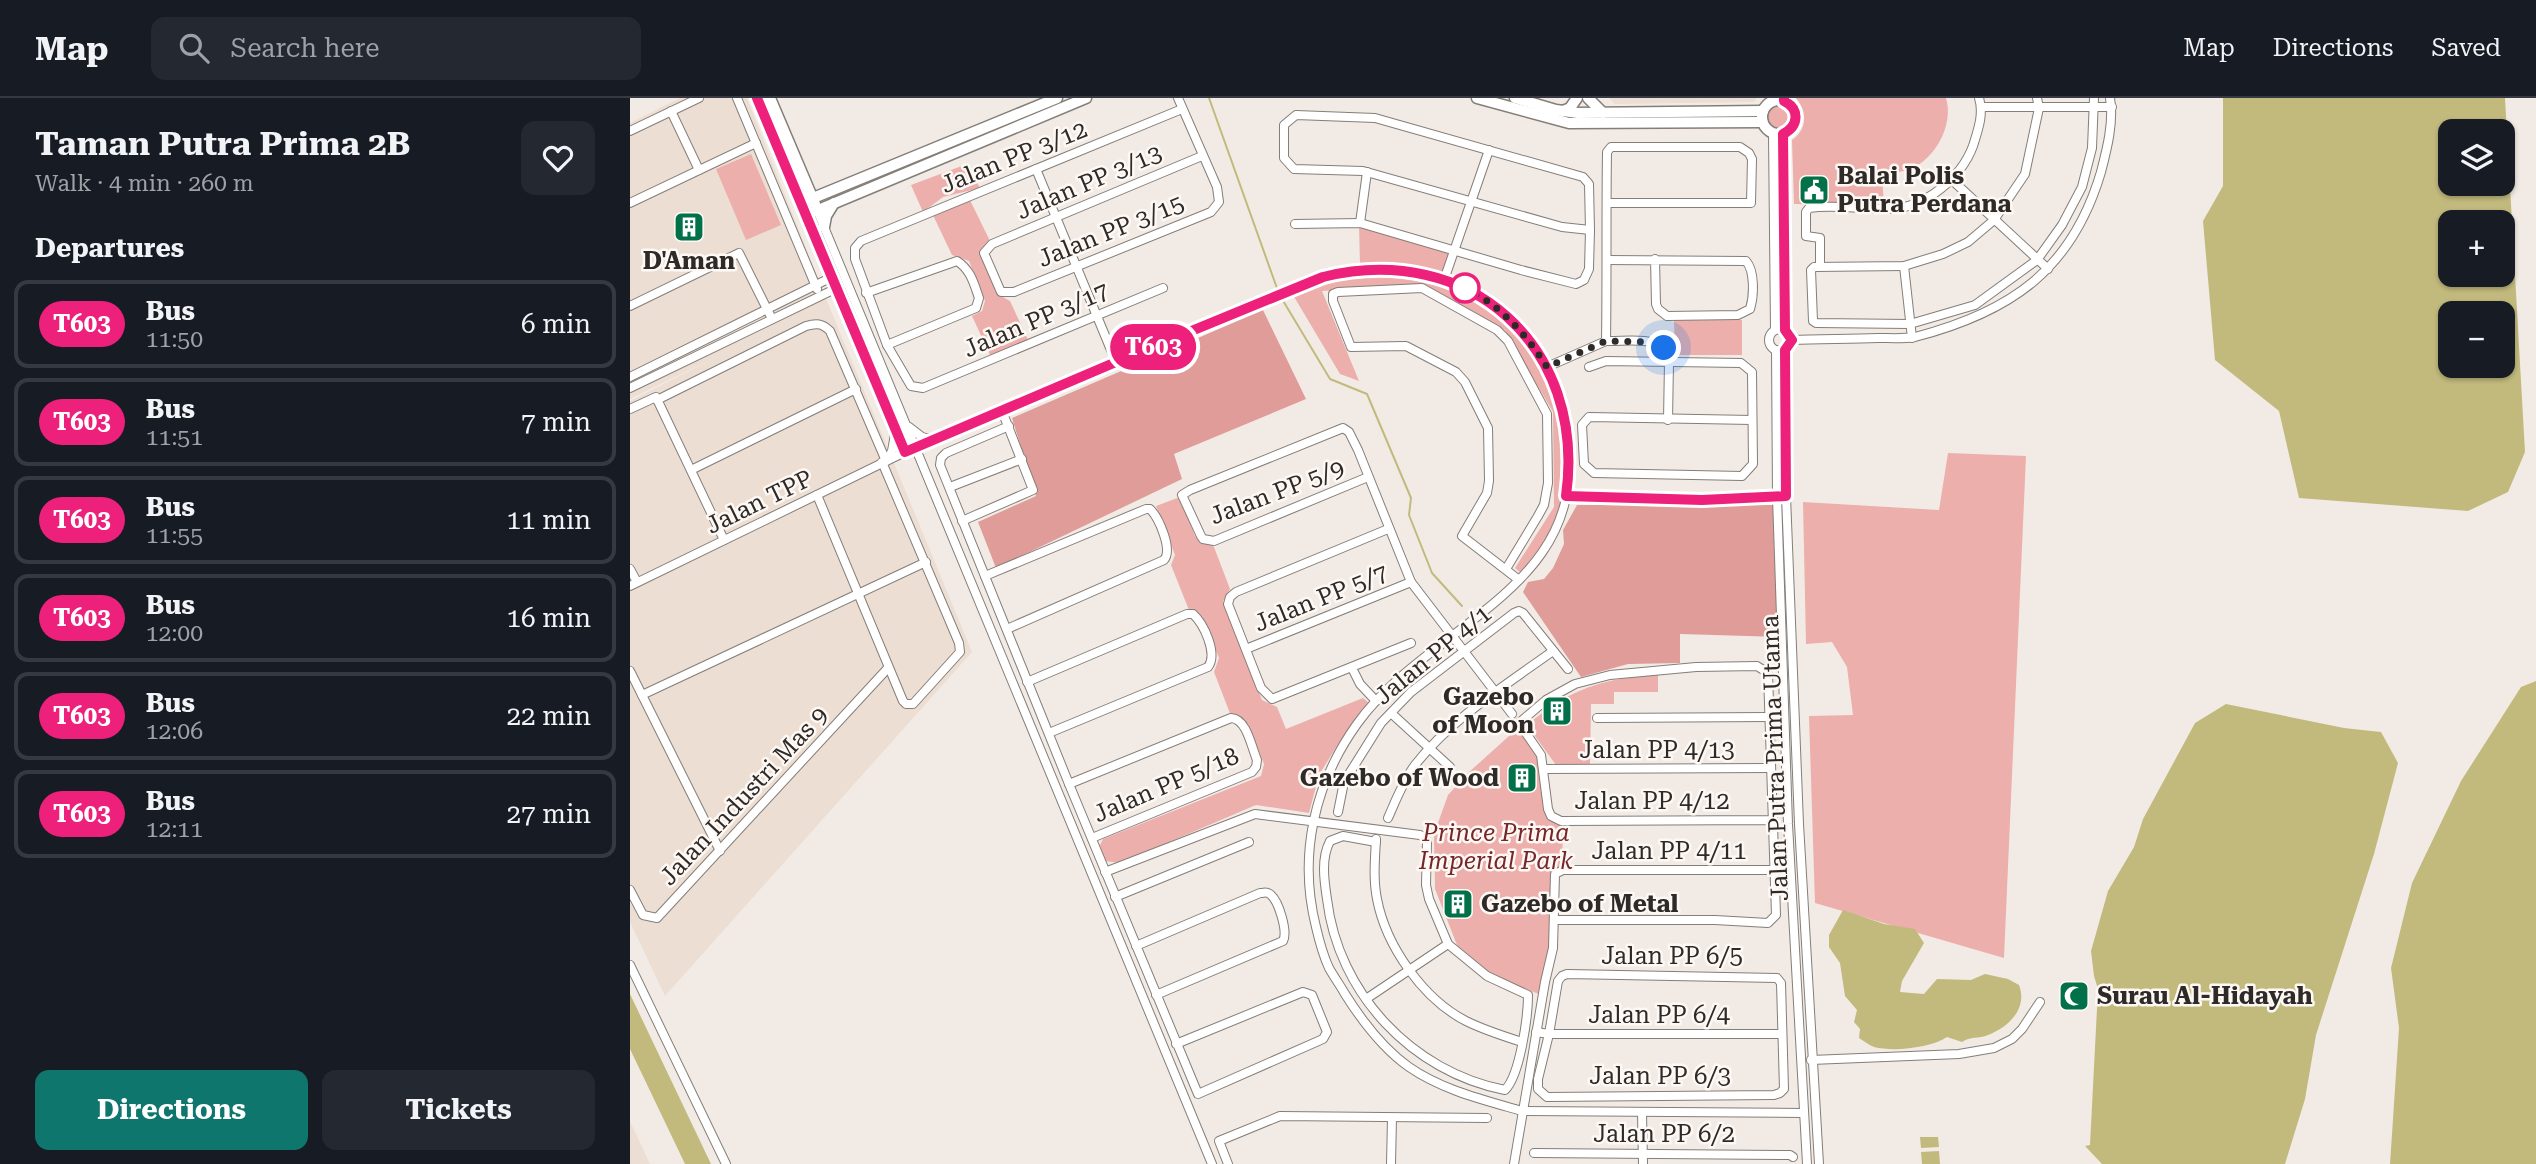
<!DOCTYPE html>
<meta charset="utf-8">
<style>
body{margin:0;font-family:"Roboto Serif",serif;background:#242831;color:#f1f3f6;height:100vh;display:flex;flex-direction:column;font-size:26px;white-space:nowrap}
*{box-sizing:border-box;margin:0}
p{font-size:23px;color:#9ea1a6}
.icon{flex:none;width:38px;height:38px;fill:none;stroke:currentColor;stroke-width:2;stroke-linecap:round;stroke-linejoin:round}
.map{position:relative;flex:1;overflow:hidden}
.sheet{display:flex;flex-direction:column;background:#171b24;width:630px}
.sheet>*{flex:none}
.badge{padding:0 14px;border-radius:23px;font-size:24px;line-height:46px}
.buttons{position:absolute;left:1808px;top:21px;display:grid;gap:14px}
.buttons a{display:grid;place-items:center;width:77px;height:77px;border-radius:14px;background:#171b24;box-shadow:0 2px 5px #0004;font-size:35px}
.you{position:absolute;width:35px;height:35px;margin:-18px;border:5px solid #fff;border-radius:50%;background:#1a73e8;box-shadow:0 0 0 10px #1a73e833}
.map>.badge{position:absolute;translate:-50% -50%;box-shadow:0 0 0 4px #fff}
h2{padding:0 35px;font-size:26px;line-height:63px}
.round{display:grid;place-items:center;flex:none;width:74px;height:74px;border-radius:14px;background:#242831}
.headline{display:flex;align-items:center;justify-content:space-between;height:119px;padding:0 35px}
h1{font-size:33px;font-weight:700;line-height:52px}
.button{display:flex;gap:14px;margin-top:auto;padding:14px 35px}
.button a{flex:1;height:80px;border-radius:14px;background:#0f766e;color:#fff;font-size:28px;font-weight:700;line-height:80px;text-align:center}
.button a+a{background:#242831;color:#f1f3f6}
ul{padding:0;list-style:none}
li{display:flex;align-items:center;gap:21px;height:88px;margin:0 14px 10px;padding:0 21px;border:4px solid #363941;border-radius:14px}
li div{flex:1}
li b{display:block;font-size:26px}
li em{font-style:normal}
li .badge{min-width:77px;font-weight:700;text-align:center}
header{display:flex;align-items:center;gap:42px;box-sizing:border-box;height:98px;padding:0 35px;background:#171b24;border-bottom:2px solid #363941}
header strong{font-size:33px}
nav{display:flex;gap:38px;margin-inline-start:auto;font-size:24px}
.search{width:490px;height:63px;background:#242831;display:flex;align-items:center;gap:18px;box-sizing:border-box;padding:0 24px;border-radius:14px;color:#9ea1a6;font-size:26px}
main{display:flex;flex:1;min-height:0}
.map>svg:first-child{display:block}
</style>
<header>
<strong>Map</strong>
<div class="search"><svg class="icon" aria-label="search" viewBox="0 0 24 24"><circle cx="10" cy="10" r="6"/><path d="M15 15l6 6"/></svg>Search here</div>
<nav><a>Map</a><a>Directions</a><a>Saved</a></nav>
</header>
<main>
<section class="sheet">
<div class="headline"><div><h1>Taman Putra Prima 2B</h1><p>Walk · 4 min · 260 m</p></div><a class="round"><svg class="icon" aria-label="heart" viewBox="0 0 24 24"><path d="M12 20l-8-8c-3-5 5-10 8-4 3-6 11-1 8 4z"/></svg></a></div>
<h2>Departures</h2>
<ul>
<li><span class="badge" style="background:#ed207b;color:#fff">T603</span><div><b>Bus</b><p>11:50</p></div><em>6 min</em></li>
<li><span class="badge" style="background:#ed207b;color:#fff">T603</span><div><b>Bus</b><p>11:51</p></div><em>7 min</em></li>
<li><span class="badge" style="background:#ed207b;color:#fff">T603</span><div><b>Bus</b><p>11:55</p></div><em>11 min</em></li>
<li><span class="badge" style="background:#ed207b;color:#fff">T603</span><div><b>Bus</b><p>12:00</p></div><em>16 min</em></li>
<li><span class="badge" style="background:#ed207b;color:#fff">T603</span><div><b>Bus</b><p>12:06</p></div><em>22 min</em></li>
<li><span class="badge" style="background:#ed207b;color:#fff">T603</span><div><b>Bus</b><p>12:11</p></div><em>27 min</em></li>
</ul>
<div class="button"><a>Directions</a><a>Tickets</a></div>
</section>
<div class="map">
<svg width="1906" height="1066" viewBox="0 0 1906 1066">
<rect width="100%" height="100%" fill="#f2ebe5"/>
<!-- built -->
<g fill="#ecded3">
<path d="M50,0H117L197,203L342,554L35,898L0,824V303L90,257L0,301V25Z"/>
<path d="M979,0H1127L1124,4L985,6Z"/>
<path d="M0,1023L20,1066H0Z"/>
</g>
<!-- green -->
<g fill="#ecafab">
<path d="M1166,0H1316C1324,26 1306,61 1280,71C1271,74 1261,75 1252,77L1254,108L1164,106L1162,42C1177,32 1178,14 1166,0Z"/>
<circle cx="1151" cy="19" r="14"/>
<path d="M121,56L151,127L116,142L86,71Z"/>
<path d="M337,66L350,90L313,99L293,114L281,87Z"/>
<path d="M339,100L360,143L353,154L371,198L380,203L398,242L360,257L342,218L352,213L355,203L339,163L322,157L301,113Z"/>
<path d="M729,127L821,153L813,176L777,167L730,166Z"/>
<path d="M737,174C780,176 812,179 850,200C862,207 872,220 882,230C896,243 908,259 918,276C943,322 941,408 913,452C907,461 898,469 892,476L885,470L924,409L923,314L875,232L793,187L692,193L729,283L710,276L663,197Z"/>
<path d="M1044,222H1112V257H1045Z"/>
<path d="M1318,355L1396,358L1374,860L1185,805L1179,618L1223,617L1217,569L1202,544L1176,546L1173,404L1309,412Z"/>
<path d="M550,399L565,438L584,449L600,491L593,503L632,602L647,609L656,631L733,600L739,605L710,643L689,677L679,715L626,707L490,765L475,763L470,747L473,741L631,678L634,666L618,626L613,621L601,618L584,574L589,560L572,518L559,512L541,467L545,457L526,408Z"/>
<path d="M1028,576V594H984V606H961L960,666L926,667L897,627C943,589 970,582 1028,576Z"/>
<path d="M889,629L910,657L915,707L933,727L932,771L922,778V840L911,897L863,877L827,847L805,791L804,736L818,697L838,675Z"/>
</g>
<!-- forest -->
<g fill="#df9c99">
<path d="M633,212L676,301L544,356L552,381L366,470L348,424L406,398L382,320Z"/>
<path d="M947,407H1144L1151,539L1050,536V565L998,566L951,579L893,494L898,484L914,481L923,470L934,446L933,432Z"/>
</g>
<!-- water -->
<g fill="#c2ba7d" fill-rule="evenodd">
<path d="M1593,0H1875L1895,354L1878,394L1838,413L1669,400L1649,313L1585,262L1573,123L1593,88ZM1820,33H1872V86H1820ZM1820,124H1872V177H1820ZM1820,215H1872V268H1820Z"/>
<path d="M1906,583V1066H1760L1769,930L1761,870L1782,785L1831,683L1891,589Z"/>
<path d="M1596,606L1714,630L1751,634L1768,665L1744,756L1686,937L1675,1001L1655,1066H1472L1455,1048L1460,1047L1468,891L1464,878L1461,853L1478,793L1504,749L1513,721L1565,625Z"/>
<path d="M1213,812L1254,826L1285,831L1294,845L1272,883L1270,894L1294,896L1307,881L1341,882L1355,876L1378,881L1389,887C1398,910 1379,929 1358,937C1349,941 1340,938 1332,944L1317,939C1301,950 1263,954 1244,949C1239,947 1234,943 1229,940L1230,931L1224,924L1227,912L1215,898L1210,865L1199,849V837Z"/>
<path d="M0,896L81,1066H55L0,951Z"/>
<path d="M1290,1039H1308L1309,1049L1291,1050Z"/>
<path d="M1309,1053L1310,1066H1292L1291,1054Z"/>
</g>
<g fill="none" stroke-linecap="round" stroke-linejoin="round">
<!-- stream -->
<g stroke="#c2ba7d" stroke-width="2">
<path d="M579,0L648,193"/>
<path d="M652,201L700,281L737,296L781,400L779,417L802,475L832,508"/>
</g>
<!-- minor casing -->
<g stroke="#847e78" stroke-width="10">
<g id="minor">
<path d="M107,0L187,191"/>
<path d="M548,0L587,89L589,104L581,114L384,194H371L354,155L362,146L572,58"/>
<path d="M1407,0L1409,10L1395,76L1364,122L1338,144L1313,156L1274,168L1184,169L1181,172L1183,223L1186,225L1280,226L1345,207L1407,162L1432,127L1452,89L1462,50L1464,0"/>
<path d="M1352,9H1482"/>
<path d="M41,13L69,72"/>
<path d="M666,17L745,20L953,79L959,86L960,132L932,129L733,73L664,71L654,60V27Z"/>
<path d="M0,33L69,0"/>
<path d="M1143,36L1145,232"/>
<path d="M1153,36L1155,232"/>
<path d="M406,71L486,264"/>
<path d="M1322,82L1418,171"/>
<path d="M0,105L126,45"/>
<path d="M187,112L582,1066"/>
<path d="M176,117L275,354"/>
<path d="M730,125L737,74"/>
<path d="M665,126L730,125L891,172L946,186L954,182L959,171L960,132"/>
<path d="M977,162L1116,163C1125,173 1124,198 1120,211L1108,217L1037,218L1028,211L1026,206L1025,161"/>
<path d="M1274,168L1282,240"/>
<path d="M1190,169V140L1176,138V114L1179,110C1206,106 1234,112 1261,111C1296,109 1331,80 1343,48C1348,32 1354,16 1349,0"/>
<path d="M814,182L859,52"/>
<path d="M533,190L293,290L281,288L257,247L225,161V150L231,143L552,11"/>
<path d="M236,195L327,163C341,172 344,186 349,200L346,210L257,247"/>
<path d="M0,208L109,155L142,221"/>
<circle cx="1150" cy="242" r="11"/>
<path d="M1162,242C1190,241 1219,241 1248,240C1260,240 1273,241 1285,239C1381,214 1442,172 1471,74C1477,51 1484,24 1480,0"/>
<path d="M976,243C998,244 1037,235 1039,264L1038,322"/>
<path d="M1146,252L1147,399L1158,726L1177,1066"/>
<path d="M1155,252L1156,398L1169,726L1189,1066"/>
<path d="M917,269L976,243C977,180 976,117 977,54L981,49H1110L1119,55L1122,61L1121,105H977"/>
<path d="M959,269L976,263L1111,265L1122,274L1123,366L1112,378L964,375L954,366L952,327L959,319L1122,322"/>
<path d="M0,279L202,179"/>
<path d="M0,290L207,190"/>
<path d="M27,302L176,228C186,225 192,225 200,233L256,363"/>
<path d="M0,311L26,299L94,442"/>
<path d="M379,328L316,355L311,360L310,367L439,686L568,996L693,941L697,934L682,897L673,894L546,946"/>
<path d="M279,329L292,339L304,342"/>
<path d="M256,363L262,353L265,336"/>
<path d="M61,372L226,291"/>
<path d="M738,379L584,443L573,441L571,438L552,397L560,392L713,330L719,334L728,352L781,484L882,616"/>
<path d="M320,389L392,361"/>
<path d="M187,397L273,603L276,606H283L330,554L329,545L252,364"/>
<path d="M936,398L1072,402L1150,399"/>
<path d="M332,423L403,392L372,313"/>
<path d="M758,431L606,494L600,499L598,506L631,590L642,601L781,545"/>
<path d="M0,471L7,484"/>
<path d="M876,471L908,418L914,407L918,385L917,316L878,243L867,232L792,190L708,194L703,196V203L721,249L776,248L826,274L835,284L858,330L859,383L857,395L832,438L889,482"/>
<path d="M355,478L516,411H520C529,420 543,452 534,462L377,531"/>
<path d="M0,488L275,354L486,264L693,179C756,164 821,170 871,214C910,249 926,278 936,329C966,491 802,522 727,626C684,686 668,758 686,829C689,842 693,857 699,870C704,879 710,887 715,896C732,923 752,950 779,969C812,992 854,1002 892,1013L1173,1015"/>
<path d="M616,551L781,484"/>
<path d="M722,570L730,586L746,603"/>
<path d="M0,573L90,753"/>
<path d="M397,584L557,516H563C574,526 588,556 578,569L419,635"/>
<path d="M12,597L296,464"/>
<path d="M761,615L820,669"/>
<path d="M967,620L1140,619"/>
<path d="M914,671L1141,670"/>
<path d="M439,686L601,620C617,621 621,648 627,662L626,669L622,674L462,740"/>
<path d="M708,714L714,684L751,625L781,594L884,515L889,513L893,515L938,571"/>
<path d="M758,720C766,702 773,683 785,667C820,622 877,586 923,553"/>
<path d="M746,741C745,761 743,781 747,801C756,848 793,901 836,923C854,932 873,938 892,944"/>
<path d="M475,774L625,716L790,737L795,740L797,744L796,787L799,801L818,846L857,878L898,897C898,919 890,977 875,992C782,974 708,895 697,801C694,782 691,760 700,743L713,738L746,744"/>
<path d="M0,792L13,817L27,820L258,570"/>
<path d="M485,799L619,744"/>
<path d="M925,822H1085L1138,825L1146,817L1138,575L1127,568L1066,569L980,577L945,586L916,602L889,625L911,657L918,711L921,718L931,723L1142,722"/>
<path d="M506,848L630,795C635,795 637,793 641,797C649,804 658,834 653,843L526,897"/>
<path d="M0,867L96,1066"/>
<path d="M937,876L1147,880L1151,885L1154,991L1150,995L1144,997L917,999L908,991V981L919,936L928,883L932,878Z"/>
<path d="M736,901L818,846"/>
<path d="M906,934L919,936H1152"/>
<path d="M1181,962L1329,956L1364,950L1382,941L1392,931L1410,904"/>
<path d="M1012,1014L1013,1066"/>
<path d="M904,1055L1160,1057L1163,1059"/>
<path d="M598,1066L589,1043L650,1018L857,1020"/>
<path d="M761,1066L762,1020"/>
<path d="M884,1066L915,884L923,850L925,776L933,772H1144"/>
</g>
</g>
<!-- major casing -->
<g stroke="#847e78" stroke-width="13">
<g id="major">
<path d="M128,0L176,117L456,0"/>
<path d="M140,0L185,106"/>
<path d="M847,0L939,25L1132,24"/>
<path d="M885,0L926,12L948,15L1133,13"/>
<path d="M958,0L973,15"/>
<circle cx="1149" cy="19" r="17"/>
<path d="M933,13L940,10L947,0"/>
<path d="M171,105L427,0"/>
<path d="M194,129L196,118L204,105"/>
</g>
</g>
<!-- minor -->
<use href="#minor" stroke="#fff" stroke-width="8"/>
<!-- major -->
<use href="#major" stroke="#fff" stroke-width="10"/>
</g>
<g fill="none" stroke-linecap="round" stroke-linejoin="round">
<!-- line casing -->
<g stroke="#fff" stroke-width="16">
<path id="line" d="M127,0L275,354L486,264L693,179C839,143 957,248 936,398L1072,402L1156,398L1155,252L1162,242L1155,232L1153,36C1169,28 1170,11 1154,3V0"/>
</g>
<!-- line -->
<use href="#line" stroke="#ed207b" stroke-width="10"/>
<!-- walk -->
<path stroke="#2d2a28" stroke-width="7" stroke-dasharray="0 12.6" d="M835,190C869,206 897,237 917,269L976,243L1025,244L1034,250"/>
</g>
<!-- icons -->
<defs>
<g id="civic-square" transform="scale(1.575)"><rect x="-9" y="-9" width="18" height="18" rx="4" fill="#02714a" stroke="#fef8f4"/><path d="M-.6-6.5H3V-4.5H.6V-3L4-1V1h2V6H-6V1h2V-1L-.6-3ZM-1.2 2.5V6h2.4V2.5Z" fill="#fff"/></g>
<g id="building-square" transform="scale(1.575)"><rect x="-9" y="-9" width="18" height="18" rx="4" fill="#02714a" stroke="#fef8f4"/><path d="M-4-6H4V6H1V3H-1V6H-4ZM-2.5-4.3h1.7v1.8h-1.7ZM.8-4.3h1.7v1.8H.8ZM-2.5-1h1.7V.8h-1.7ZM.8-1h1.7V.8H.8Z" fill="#fff"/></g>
<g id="mosque-square" transform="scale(1.575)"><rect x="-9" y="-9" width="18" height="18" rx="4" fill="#02714a" stroke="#fef8f4"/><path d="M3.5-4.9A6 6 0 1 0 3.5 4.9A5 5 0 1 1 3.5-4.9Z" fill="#fff"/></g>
</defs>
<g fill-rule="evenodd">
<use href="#civic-square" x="1184" y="92"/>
<use href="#building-square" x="59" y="129"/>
<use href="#building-square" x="927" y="613"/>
<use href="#building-square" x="892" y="680"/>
<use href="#building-square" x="828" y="806"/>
<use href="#mosque-square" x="1444" y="898"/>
</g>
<!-- markers -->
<circle fill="#fff" stroke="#ed207b" stroke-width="3.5" cx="835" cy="190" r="14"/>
<g text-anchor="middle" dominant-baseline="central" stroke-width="5" stroke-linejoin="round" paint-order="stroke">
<!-- street labels -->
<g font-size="24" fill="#2d2a28" stroke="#fef8f4">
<text transform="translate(384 59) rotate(-22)">Jalan PP 3/12</text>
<text transform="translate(459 84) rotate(-23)">Jalan PP 3/13</text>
<text transform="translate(481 133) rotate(-22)">Jalan PP 3/15</text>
<text transform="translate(406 222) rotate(-23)">Jalan PP 3/17</text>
<text transform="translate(647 394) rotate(-21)">Jalan PP 5/9</text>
<text transform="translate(129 404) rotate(-26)">Jalan TPP</text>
<text transform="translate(691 500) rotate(-22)">Jalan PP 5/7</text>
<text transform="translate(803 557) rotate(-39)">Jalan PP 4/1</text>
<text x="1027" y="652">Jalan PP 4/13</text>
<text transform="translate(1145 660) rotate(-92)">Jalan Putra Prima Utama</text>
<text transform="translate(536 687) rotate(-23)">Jalan PP 5/18</text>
<text transform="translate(114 698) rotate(-47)">Jalan Industri Mas 9</text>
<text x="1022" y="703">Jalan PP 4/12</text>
<text x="1039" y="753">Jalan PP 4/11</text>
<text x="1042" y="858">Jalan PP 6/5</text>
<text x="1029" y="917">Jalan PP 6/4</text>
<text x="1030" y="978">Jalan PP 6/3</text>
<text x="1034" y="1036">Jalan PP 6/2</text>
</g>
<!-- poi labels -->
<g font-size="24" font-weight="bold" fill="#2d2a28" stroke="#fef8f4" text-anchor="start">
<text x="1207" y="78">Balai Polis<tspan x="1207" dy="28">Putra Perdana</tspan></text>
<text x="59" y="163" text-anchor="middle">D'Aman</text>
<text x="904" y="599" text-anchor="end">Gazebo<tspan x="904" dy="28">of Moon</tspan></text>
<text x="869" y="680" text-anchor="end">Gazebo of Wood</text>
<text x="851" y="806">Gazebo of Metal</text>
<text x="1467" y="898">Surau Al-Hidayah</text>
</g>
<!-- park labels -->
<g font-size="24" font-style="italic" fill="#76272a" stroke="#fef8f4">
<text x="866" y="735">Prince Prima<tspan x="866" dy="28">Imperial Park</tspan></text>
</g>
</g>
</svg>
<div class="buttons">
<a><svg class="icon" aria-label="layers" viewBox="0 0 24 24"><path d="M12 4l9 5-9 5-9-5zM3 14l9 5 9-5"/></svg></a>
<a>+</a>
<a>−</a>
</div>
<div class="you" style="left:1034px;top:250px"></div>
<b class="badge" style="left:523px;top:249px;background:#ed207b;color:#fff">T603</b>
</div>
</main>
